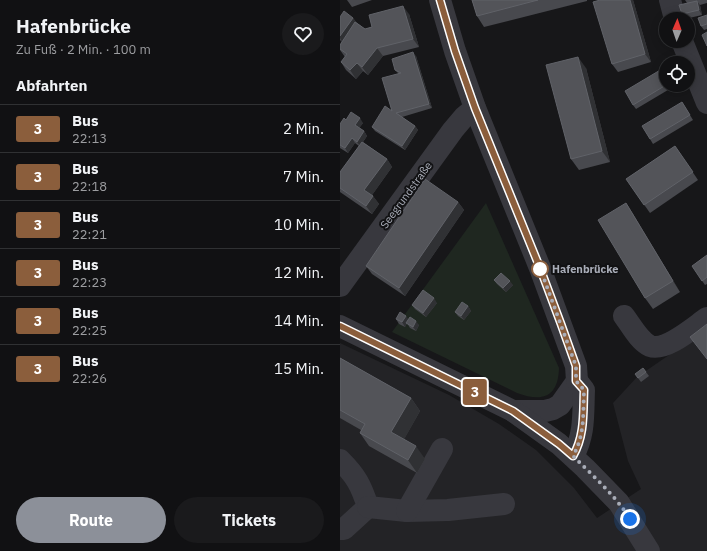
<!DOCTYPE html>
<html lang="de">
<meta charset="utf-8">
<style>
body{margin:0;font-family:"IBM Plex Sans",sans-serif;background:#1a1a1c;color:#f1f3f6;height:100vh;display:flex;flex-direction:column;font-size:15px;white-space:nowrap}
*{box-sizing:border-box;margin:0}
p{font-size:13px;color:#9c9da0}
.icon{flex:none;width:22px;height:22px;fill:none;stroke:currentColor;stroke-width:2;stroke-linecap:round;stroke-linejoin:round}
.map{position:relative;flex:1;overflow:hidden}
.drawer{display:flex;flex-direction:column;background:#111113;width:340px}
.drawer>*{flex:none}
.badge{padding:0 8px;border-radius:3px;font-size:14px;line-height:26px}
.needle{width:26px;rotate:2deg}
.controls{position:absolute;left:319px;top:12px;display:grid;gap:8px}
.controls a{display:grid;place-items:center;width:36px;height:36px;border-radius:50%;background:#111113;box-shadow:0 2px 10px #0003,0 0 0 1px #303133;font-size:20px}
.you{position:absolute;width:20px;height:20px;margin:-10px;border:3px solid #fff;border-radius:50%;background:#1a73e8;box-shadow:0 0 0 6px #1a73e833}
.map>.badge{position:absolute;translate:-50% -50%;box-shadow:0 0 0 2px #fff}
h2{padding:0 16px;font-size:15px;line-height:36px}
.round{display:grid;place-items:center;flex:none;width:42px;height:42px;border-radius:21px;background:#1a1a1c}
.summary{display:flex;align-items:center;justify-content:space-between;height:68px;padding:0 16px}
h1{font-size:19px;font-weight:700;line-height:30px}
.action{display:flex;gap:8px;margin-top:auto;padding:8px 16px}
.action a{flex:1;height:46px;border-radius:24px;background:#8c9099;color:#fff;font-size:16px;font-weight:700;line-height:46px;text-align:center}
.action a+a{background:#1a1a1c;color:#f1f3f6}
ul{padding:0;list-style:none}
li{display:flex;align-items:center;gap:12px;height:48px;padding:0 16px;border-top:1px solid #303133}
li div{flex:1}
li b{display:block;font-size:15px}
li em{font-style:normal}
li .badge{min-width:44px;font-weight:700;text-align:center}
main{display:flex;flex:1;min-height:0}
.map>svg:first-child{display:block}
</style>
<main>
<section class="drawer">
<div class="summary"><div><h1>Hafenbrücke</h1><p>Zu Fuß · 2 Min. · 100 m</p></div><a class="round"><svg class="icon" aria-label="heart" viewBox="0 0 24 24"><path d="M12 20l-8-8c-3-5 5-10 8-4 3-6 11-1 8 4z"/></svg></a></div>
<h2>Abfahrten</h2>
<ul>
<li><span class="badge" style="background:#8b5e3c;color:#fff">3</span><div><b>Bus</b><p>22:13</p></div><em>2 Min.</em></li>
<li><span class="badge" style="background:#8b5e3c;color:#fff">3</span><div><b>Bus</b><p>22:18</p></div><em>7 Min.</em></li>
<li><span class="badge" style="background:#8b5e3c;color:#fff">3</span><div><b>Bus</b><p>22:21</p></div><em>10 Min.</em></li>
<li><span class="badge" style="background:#8b5e3c;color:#fff">3</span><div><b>Bus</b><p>22:23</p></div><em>12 Min.</em></li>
<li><span class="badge" style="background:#8b5e3c;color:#fff">3</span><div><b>Bus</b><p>22:25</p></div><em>14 Min.</em></li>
<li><span class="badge" style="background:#8b5e3c;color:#fff">3</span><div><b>Bus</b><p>22:26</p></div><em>15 Min.</em></li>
</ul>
<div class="action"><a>Route</a><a>Tickets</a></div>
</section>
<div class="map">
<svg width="367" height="551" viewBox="0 0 367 551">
<rect width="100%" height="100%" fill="#171719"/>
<!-- built -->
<path fill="#232326" d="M367,329V551H0V343L109,395L159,424L196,450L234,488L257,518L301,489L288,461L273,403L297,377Z"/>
<!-- green -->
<path fill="#1f2720" d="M146,203L219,368C218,398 202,402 177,393L52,332Z"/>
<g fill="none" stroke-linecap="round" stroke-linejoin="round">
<!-- minor -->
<g stroke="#38383e" stroke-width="22">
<path d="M100,0L115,51L135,108L200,268L236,366L237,381L220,405L213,409L205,411H173"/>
<path d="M330,0L335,19"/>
<path d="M342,41L367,103"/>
<path d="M0,286L113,130L124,117L135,108"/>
<path d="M284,316C291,325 299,341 310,346C326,352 355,326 367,318"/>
<path d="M0,326L173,411L219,444L245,468L279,503L309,551"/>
<path d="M233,456C245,435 243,413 244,390L237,381"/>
<path d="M0,460C16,476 21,485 28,507L4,529H0"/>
<path d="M28,507L67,511L108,510L164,504"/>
<path d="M67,511L102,449"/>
</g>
</g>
<!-- wall -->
<g fill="#48494e">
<path d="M7,0H32L12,7Z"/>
<path d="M132,0H247V1L144,27L137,16Z"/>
<path d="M293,0L311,62L278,72L272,64Z"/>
<path d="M345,0H367V3L360,5L362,15L345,19L342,14L347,3Z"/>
<path d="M69,14L79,47L43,56L28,75L23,71L16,79L6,70L1,62L5,57L0,50V45L2,42L0,40V17L13,18L16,22L25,29L32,27Z"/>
<path d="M367,15V29L364,30L361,26Z"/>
<path d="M76,56L92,108L62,117L75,126L78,130L65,150L35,131L32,127L52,111L58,73L55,70Z"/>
<path d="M246,68L270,162L239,170L231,159Z"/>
<path d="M322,69L326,75V85H332L333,87L296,109L293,105Z"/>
<path d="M342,102L353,120L313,144L310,139Z"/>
<path d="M6,120L23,123L19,128L24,131L27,136L23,142L47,159L52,167L32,195L39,204L32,214L0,192V172L19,146L15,143L8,153L0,148V124Z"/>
<path d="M335,146L358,180L310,213L286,179Z"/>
<path d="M118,202L124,210L65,296L32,274L26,266Z"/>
<path d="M286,203L293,214L340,292L313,309L305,298Z"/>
<path d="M367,255V284L365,285L352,266Z"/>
<path d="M154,280L173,285L166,292L157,284Z"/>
<path d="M97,303L86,317L75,309L72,305Z"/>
<path d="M128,306L131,311L124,320L118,316L115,312Z"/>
<path d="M56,319L68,320L79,325L76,331L70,328L67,323L65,327L59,324Z"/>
<path d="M0,358L71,398L80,411L64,439L85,459L77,473L29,446L20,433L21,430L0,418Z"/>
<path d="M303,368L309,376L301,382L295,374Z"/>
</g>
<!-- shaded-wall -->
<g fill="#303134">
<path d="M290,0H293L311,62L305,54Z"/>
<path d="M357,1L360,5L362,15L359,10Z"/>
<path d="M63,6L69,14L79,47L73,39Z"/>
<path d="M13,18L16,22L2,42L0,38V36Z"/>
<path d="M37,48L43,56L28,75L22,67Z"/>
<path d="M73,52L76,56L92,108L89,104Z"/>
<path d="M238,57L246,68L270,162L262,151Z"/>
<path d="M17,63L23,71L16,79L10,70Z"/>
<path d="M20,118L23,123L18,130L15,125Z"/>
<path d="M75,126L78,130L65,150L62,146Z"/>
<path d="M24,131L27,136L20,146L17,142Z"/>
<path d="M12,138L15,143L8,153L5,148Z"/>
<path d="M47,159L52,167L30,198L24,190Z"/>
<path d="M33,196L39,204L32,214L26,206Z"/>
<path d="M118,202L124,210L65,296L59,288Z"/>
<path d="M286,203L293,214L340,292L333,281Z"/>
<path d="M170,281L173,285L166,292L163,288Z"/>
<path d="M94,298L97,303L86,317L83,313Z"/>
<path d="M128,306L131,311L124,320L121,316Z"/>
<path d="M66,316L69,320L65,327L62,322Z"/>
<path d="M76,321L79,325L76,331L73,327Z"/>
<path d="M71,398L80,411L61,445L51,432Z"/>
<path d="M76,446L85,459L77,473L68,460Z"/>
</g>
<!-- building -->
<g fill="#535459" stroke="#606268">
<path d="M132,0H198L137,16Z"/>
<path d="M260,0H290L305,54L272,64L253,2Z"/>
<path d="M357,1L359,10L342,14L339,5Z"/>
<path d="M63,6L73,39L37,48L22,67L17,63L10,70L1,62L7,54L0,49V45L15,22L25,29L32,27L29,15Z"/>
<path d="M4,11L13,18L0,36V17Z"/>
<path d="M367,15V24L361,26L358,18Z"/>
<path d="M367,32V46L362,35Z"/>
<path d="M73,52L89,104L56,113L75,126L62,146L32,127L45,106L52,111L42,78L61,73L55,70L52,59Z"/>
<path d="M238,57L262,151L231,159L206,65Z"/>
<path d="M322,69L326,76V85L293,105L285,91Z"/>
<path d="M342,102L350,115L310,139L302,126Z"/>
<path d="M11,112L20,118L15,125L24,131L17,142L12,138L5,148L0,145V124L4,118L6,120Z"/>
<path d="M22,142L47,159L24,190L33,196L26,206L0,188V172Z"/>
<path d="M335,146L353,172L304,205L286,179Z"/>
<path d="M85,179L118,202L59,288L26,266Z"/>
<path d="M286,203L333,281L305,298L258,220Z"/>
<path d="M367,255V277L362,281L352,266Z"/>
<path d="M161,273L170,281L163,288L154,280Z"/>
<path d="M83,290L94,298L83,313L72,305Z"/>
<path d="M122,302L128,306L121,316L115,312Z"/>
<path d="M60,312L66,316L62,322L56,319Z"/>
<path d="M70,317L76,321L73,327L66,323Z"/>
<path d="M367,324V359L350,337Z"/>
<path d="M0,358L71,398L51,432L76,446L68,460L20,433L25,424L0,410Z"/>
<path d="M303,368L306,372L298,378L295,374Z"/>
</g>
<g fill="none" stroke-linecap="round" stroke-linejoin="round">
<!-- line casing -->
<g stroke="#fff" stroke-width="9">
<path id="line" d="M0,326L173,411L219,444L233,456C245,435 243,413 244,390L236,381V366L221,324L200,268L135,108L115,51L100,0"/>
</g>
<!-- line -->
<use href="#line" stroke="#8b5e3c" stroke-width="6"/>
<!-- walk -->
<path stroke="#a9adb8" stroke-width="4" stroke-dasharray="0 7.2" d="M200,269V268L236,366V381L244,390C243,413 245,435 233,456C253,476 275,495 290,519"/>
</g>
<!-- markers -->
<circle fill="#fff" stroke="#8b5e3c" stroke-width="2" cx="200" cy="269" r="8"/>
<g text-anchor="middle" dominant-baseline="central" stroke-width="4" stroke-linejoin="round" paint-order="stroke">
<!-- street labels -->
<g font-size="11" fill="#a9adb8" stroke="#121214">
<text transform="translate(66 195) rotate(-54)">Seegrundstraße</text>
</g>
<!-- stop labels -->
<g font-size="11" font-weight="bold" fill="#a9adb8" stroke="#121214" text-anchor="start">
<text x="212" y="269">Hafenbrücke</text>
</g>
</g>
</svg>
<div class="controls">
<a><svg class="needle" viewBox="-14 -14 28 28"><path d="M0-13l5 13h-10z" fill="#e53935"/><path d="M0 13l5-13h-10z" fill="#9c9da0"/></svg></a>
<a><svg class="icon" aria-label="locate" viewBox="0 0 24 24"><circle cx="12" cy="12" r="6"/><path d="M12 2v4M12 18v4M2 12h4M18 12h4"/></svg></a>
</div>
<div class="you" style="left:290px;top:519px"></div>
<b class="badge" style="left:135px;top:392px;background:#8b5e3c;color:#fff">3</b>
</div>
</main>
